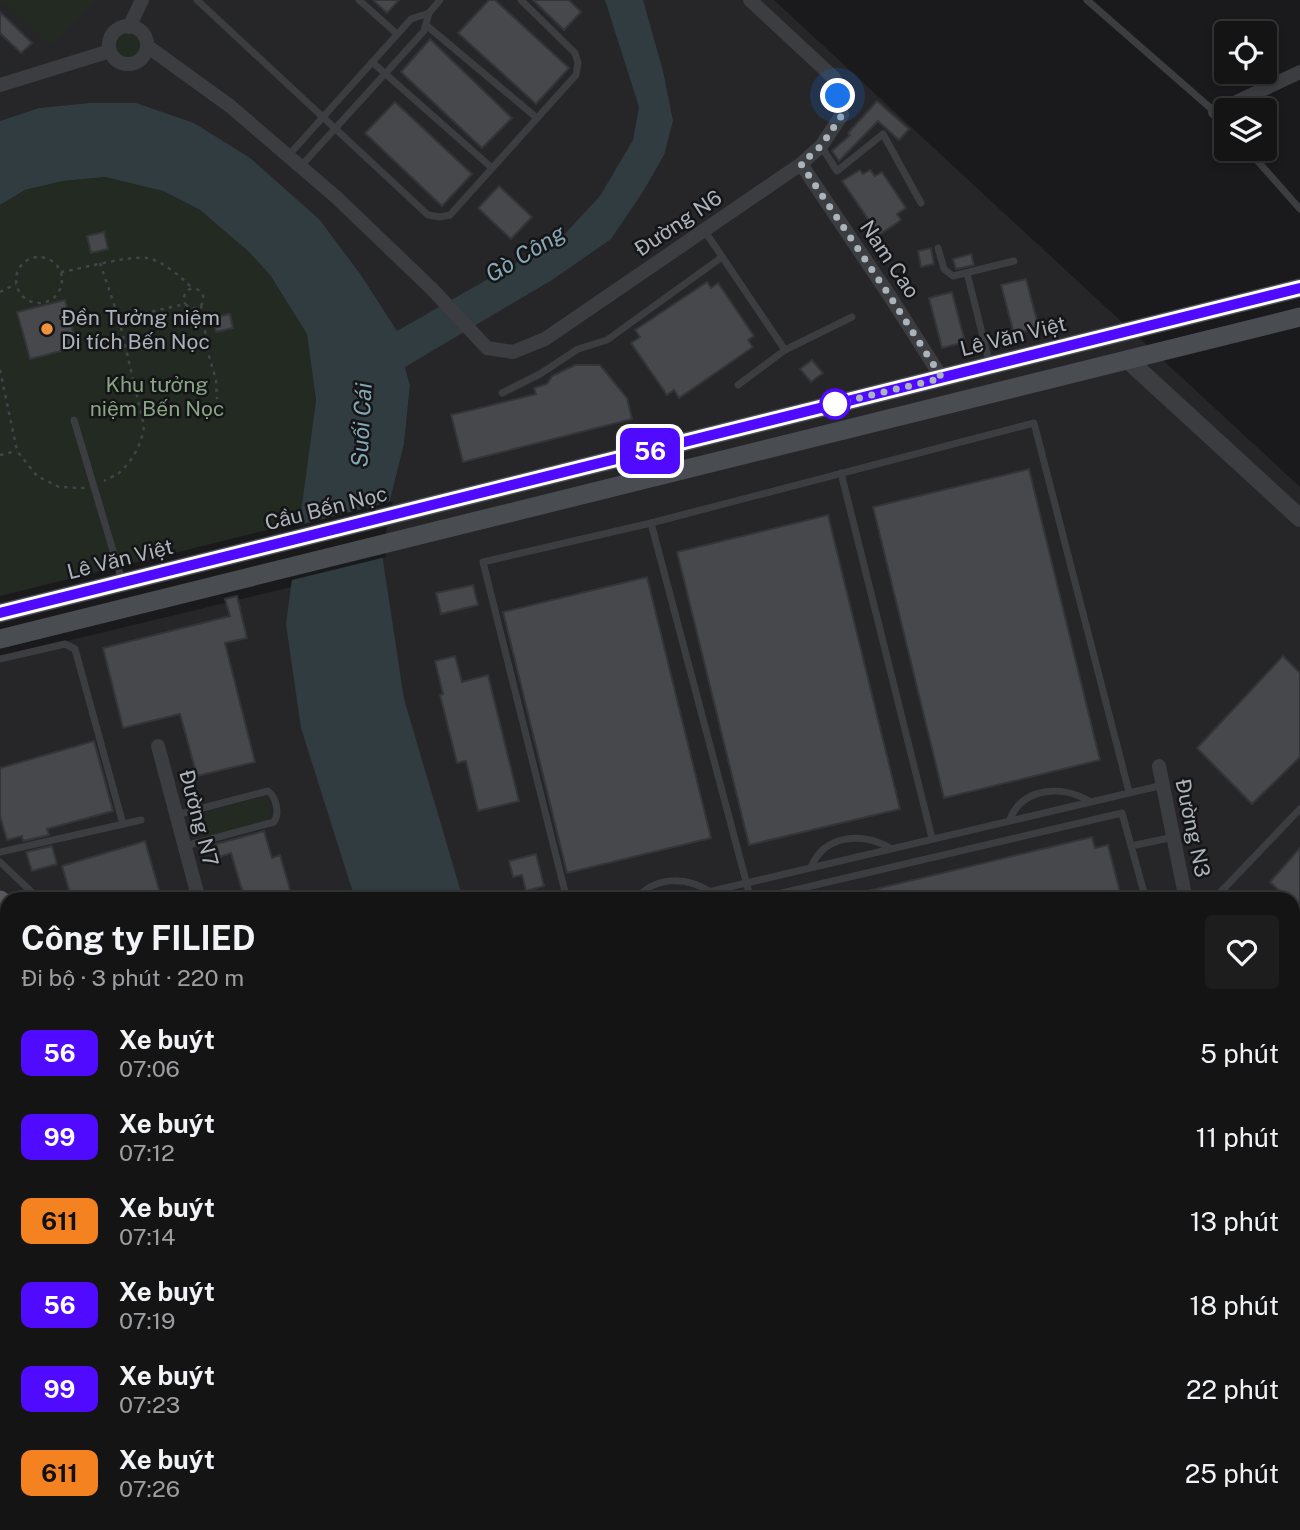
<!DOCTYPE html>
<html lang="vi">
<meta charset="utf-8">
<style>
body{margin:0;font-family:"Public Sans",sans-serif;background:#1d1d1e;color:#f1f3f6;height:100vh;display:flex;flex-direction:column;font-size:26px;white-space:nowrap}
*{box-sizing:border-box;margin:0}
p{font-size:23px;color:#9d9ea0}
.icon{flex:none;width:38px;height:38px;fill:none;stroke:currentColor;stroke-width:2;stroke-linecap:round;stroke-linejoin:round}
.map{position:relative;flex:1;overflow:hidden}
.side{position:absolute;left:0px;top:892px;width:1300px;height:639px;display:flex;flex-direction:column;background:#141415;border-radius:21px 21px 0 0;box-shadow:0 4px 10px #0003,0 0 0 2px #333334}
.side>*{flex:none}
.badge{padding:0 14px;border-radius:10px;font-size:24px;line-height:46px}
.controls{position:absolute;left:1214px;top:21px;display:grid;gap:14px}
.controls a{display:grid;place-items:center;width:63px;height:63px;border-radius:7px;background:#141415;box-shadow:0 4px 10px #0003,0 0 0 2px #333334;font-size:35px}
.you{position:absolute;width:35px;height:35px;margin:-18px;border:5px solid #fff;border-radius:50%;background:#1a73e8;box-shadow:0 0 0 10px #1a73e833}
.map>.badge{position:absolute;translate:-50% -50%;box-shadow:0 0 0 4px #fff}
.round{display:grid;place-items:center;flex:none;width:74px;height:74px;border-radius:7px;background:#1d1d1e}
.summary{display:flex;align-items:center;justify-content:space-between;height:119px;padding:0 21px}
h1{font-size:33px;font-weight:700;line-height:52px}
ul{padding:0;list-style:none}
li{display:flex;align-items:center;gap:21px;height:84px;padding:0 21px}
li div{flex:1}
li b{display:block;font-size:26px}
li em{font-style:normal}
li .badge{min-width:77px;font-weight:700;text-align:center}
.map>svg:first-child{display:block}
</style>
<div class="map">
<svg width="1300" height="1530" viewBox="0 0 1300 1530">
<rect width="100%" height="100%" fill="#1a1a1c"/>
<!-- built -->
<path fill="#262629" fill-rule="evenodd" d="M0,0H774L1300,487V1530H0V657L383,565L380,541L404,444L410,385L396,331L361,275L320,220L136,103H89L39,108L0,121ZM7,900H1293V1524H7Z"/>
<!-- green -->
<g fill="#222a22">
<path d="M1,0H95L50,45Z"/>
<circle cx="128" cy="46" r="14"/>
<path d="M105,177L163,191L200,210L249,252L270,275L307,333L316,400L300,522L0,596V205L25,190L63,181Z"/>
<path d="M258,798L266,801L271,809L268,821L202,838C193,837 191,833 188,825L197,815Z"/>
<path d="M1293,1152L1300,1158V1365L1293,1363Z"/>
</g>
<!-- water -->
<g fill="#303c40">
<path d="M605,0H643L663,71L673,121L664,155L644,190L611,239L552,280L405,367L410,385L404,444L380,541L404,699L463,899H355L301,728L286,624L316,400L307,334L270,275L249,252L200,210L163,191L105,177L63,181L25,190L0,205V121L39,108L89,103H136L194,123L250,158L320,220L361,275L397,331L562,237L600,196L633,140L639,107Z"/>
<path d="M1293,1371L1300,1373V1475L1293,1473Z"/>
<path d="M344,1524H413L417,1530H348Z"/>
</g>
<!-- pier -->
<path fill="#1a1a1c" d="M393,501L384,541L386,557L288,581L296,526Z"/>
<!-- building -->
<g fill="#46484c" stroke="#343538" stroke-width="2">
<path d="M373,0H399L387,13Z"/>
<path d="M489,0H495L569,68L536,104L458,33Z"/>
<path d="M533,0H569L581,12L564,30Z"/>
<path d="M0,12L32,43L21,53L0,33Z"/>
<path d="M430,39L512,118L482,148L401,72Z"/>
<path d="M877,101L909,129L899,140L878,121L839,161L832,151L850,135L848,133Z"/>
<path d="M395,102L472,174L442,206L365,133Z"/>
<path d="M860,170L863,174L870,170L875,176L882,172L906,208L897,214L901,220L879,235L842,181Z"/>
<path d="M499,186L532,217L511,239L478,208Z"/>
<path d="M104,232L108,249L91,253L87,236Z"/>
<path d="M931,248L934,264L921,267L918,251Z"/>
<path d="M971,254L974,265L956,269L953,259Z"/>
<path d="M1026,279L1039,328L1014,334L1001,285Z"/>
<path d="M707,282L711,288L718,283L754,336L748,340L753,347L679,398L674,390L667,395L631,343L640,337L635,330Z"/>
<path d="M952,292L965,342L942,348L929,298Z"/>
<path d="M65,300L77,347L30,359L17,312Z"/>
<path d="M230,314L233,328L216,332L212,318Z"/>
<path d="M812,360L823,373L811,382L800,369Z"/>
<path d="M575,365H600L627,398L632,419L463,462L451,415L536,394L534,388L547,384L552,376Z"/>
<path d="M1029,469L1100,760L944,798L873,507Z"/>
<path d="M828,515L900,809L749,845L677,552Z"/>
<path d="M647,577L711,838L567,873L503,612Z"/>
<path d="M473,585L478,605L441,614L436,593Z"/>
<path d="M237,596L247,638L225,643L255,762L197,776L180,714L123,728L103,648L230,616L225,599Z"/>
<path d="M455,656L462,682L488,675L519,801L478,811L466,761L457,763L440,695L443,694L435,661Z"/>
<path d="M1283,656L1300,673V757L1252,804L1197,748Z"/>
<path d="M94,741L113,811L47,829L49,835L23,841L22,836L7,840L0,816V768Z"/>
<path d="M264,831L272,858L280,855L293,900H245L231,853L220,857L216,844Z"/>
<path d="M1092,837L1095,848L1108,845L1122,900H852L851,895Z"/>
<path d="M145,841L162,900H105L104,894L85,900H72L62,866Z"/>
<path d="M52,846L57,864L32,871L26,852Z"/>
<path d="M1300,848V909L1293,903V900H1289L1270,882Z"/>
<path d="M536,854L544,886L526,891L522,875L513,877L509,861Z"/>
</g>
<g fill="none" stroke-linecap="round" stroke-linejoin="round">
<!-- path -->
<g stroke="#414448" stroke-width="2.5" stroke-dasharray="3.5 5" stroke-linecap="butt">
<circle cx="39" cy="280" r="23"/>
<path d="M100,263L119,319L144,426C142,443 133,461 119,473C115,476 108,478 104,481"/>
<path d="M61,272C85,268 124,256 147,258C162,260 182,278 192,288"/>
<path d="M0,292L16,284"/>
<path d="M201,305L209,356L216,380L217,399"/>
<path d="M119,319L185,304C191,309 201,311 203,301C207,286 179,282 185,304"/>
<path d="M0,370L17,451L37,476L59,487L85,488"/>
<path d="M0,455L17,451"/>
</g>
<!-- service -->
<g stroke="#3b3d41" stroke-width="7">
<path d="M197,0L428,215L440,217L450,215L576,75L578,63L575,53L521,0"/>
<path d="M359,0L397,34"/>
<path d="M1087,0L1215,112L1227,126"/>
<path d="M426,25L537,118"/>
<path d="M372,62L492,168"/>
<path d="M821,146L837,171L883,134L921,203"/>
<path d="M1247,149L1300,209"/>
<path d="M288,156L411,19L429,13"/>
<path d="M301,166L424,31L429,13L440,0"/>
<path d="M704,230L785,350"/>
<path d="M938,248L944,269L953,276L1014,261"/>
<path d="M967,273L990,365"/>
<path d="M738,385L785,350L852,317"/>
<path d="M502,393L540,374L578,349L607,340L722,257"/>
<path d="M74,420L122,581"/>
<path d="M841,473L932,838"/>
<path d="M651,523L751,900"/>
<path d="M0,659L65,644L75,649L123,824"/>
<path d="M176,815L268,791C276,797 280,813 274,822L185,846"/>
<path d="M1010,819C1023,787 1063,785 1089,801"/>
<path d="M1131,846L1174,837"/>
<path d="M0,852L141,820"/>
<path d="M0,862L40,900"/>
<path d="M811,867C825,834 863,832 890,848"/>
<path d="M567,900L483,562L651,523L1034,423L1129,792"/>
<path d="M635,900C655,876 685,876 709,891"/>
<path d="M674,900L1163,785"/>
<path d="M752,900L1122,813L1146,900"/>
<path d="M1213,900L1300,809"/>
<path d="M1293,981L1294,982"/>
<path d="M699,1524L704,1530"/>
<path d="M875,1524L881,1530"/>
<path d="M859,1530L864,1524"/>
</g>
<!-- minor -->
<g stroke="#3b3d41" stroke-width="14">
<circle cx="128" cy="45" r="19"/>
<path d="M129,27L142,0"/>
<path d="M147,46L230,106L336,197L432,289L487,348L513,352L545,339L801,164L821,146L842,115L834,78L750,0"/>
<path d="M0,85L110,51"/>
<path d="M1215,112L1300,72"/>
<path d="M801,164L891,298L942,378"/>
<path d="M158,746L199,900"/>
<path d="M1159,766L1186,900"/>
<path d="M1293,1101L1300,1109"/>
<path d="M1293,1118L1300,1122"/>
<path d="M0,1336L7,1343"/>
<path d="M0,1363L7,1369"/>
<path d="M0,1462L7,1455"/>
<path d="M174,1524L179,1530"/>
<path d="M1291,1524L1300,1528"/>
<path d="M915,1530L921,1524"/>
</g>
<!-- tertiary -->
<path stroke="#3b3d41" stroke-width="18" d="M1128,360L1300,518"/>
<!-- secondary -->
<g stroke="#494c51" stroke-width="19">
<path d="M0,613L1300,288"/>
<path d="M0,639L1300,317"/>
</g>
<!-- primary -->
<g stroke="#575b60" stroke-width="21">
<path d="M0,901L7,908"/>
<path d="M0,935L7,942"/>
<path d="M0,979L7,985"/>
<path d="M0,1008L7,1014"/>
<path d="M564,1524L570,1530"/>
<path d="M619,1524L625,1530"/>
</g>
</g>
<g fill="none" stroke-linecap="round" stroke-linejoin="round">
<!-- line casing -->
<g stroke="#fff" stroke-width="16">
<path id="line" d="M0,613L1300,288"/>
</g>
<!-- line -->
<use href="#line" stroke="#4f0aff" stroke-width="10"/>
<!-- walk -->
<path stroke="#acb4bb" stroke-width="7" stroke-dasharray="0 12.6" d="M835,404L942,378L891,298L801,164L821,146L842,115L838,96"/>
</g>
<!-- markers -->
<circle fill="#ef923e" stroke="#151517" stroke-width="2.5" cx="47" cy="329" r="7"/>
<circle fill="#fff" stroke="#4f0aff" stroke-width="3.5" cx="835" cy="404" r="14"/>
<g text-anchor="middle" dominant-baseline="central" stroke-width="5" stroke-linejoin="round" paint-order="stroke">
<!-- street labels -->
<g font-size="21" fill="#acb4bb" stroke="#151517">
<text transform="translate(678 223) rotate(-34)">Đường N6</text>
<text transform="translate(890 259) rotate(56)">Nam Cao</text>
<text transform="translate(1013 336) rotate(-14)">Lê Văn Việt</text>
<text transform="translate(326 508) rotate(-14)">Cầu Bến Nọc</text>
<text transform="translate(120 559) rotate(-14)">Lê Văn Việt</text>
<text transform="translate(199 818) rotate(75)">Đường N7</text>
<text transform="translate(1193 828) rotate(78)">Đường N3</text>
</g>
<!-- poi labels -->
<g font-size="21" fill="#acb4bb" stroke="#151517" text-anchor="start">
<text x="61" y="317">Đền Tưởng niệm<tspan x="61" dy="24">Di tích Bến Nọc</tspan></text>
</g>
<!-- park labels -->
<g font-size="21" fill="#88a684" stroke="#151517">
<text x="157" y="384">Khu tưởng<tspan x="157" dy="24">niệm Bến Nọc</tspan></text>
</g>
<!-- water labels -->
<g font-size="23" font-style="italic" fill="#85a8b5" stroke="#151517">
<text transform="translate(525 253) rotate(-31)">Gò Công</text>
<text transform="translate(361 425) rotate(-87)">Suối Cái</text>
</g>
</g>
</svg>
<div class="controls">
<a><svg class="icon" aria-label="locate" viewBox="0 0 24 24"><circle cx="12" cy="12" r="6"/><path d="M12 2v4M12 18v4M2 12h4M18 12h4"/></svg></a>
<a><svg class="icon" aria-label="layers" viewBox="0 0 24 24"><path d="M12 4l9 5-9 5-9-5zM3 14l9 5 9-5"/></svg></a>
</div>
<div class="you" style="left:838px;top:96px"></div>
<b class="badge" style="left:650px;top:451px;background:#4f0aff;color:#fff">56</b>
<section class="side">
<div class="summary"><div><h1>Công ty FILIED</h1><p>Đi bộ · 3 phút · 220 m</p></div><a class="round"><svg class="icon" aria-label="heart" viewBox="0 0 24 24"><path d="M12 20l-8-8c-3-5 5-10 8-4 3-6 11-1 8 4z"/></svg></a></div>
<ul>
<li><span class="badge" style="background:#4f0aff;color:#fff">56</span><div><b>Xe buýt</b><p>07:06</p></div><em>5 phút</em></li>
<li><span class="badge" style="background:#4f0aff;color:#fff">99</span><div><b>Xe buýt</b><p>07:12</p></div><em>11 phút</em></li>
<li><span class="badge" style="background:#f58220;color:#111">611</span><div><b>Xe buýt</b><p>07:14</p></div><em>13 phút</em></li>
<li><span class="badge" style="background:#4f0aff;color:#fff">56</span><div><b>Xe buýt</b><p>07:19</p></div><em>18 phút</em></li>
<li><span class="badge" style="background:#4f0aff;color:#fff">99</span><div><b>Xe buýt</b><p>07:23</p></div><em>22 phút</em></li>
<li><span class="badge" style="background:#f58220;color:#111">611</span><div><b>Xe buýt</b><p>07:26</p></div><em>25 phút</em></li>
</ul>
</section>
</div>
